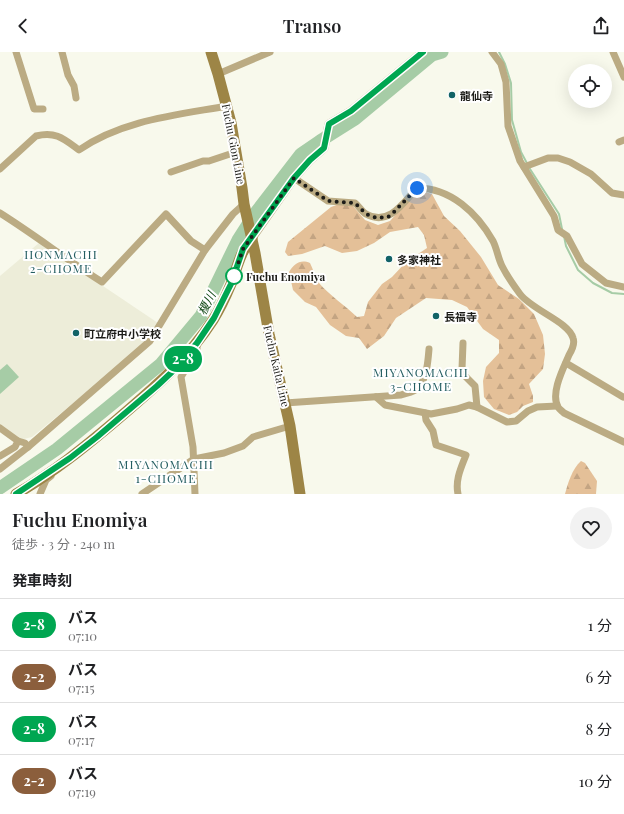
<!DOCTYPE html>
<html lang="ja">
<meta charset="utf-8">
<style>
body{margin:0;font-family:"Playfair Display","Noto Sans JP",serif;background:#f2f2f2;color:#202124;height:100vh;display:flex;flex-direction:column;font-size:15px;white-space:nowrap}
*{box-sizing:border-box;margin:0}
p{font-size:13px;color:#757577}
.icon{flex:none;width:22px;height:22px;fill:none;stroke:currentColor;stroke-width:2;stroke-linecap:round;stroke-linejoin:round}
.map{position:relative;height:442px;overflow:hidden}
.panel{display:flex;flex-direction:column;background:#fff;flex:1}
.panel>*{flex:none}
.badge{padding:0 8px;border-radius:13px;font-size:14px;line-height:26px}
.controls{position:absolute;left:568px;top:12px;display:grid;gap:8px}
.controls a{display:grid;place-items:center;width:44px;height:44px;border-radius:50%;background:#fff;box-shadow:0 4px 16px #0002;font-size:20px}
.you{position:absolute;width:20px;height:20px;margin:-10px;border:3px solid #fff;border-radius:50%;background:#1a73e8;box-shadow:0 0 0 6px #1a73e833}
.map>.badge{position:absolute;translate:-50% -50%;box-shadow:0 0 0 2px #fff}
h2{padding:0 12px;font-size:15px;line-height:36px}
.round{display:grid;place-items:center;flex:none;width:42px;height:42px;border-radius:21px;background:#f2f2f2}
.overview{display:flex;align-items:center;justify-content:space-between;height:68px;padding:0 12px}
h1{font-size:19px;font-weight:600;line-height:30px}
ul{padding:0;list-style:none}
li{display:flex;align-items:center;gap:12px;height:52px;padding:0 12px;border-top:1px solid #e0e0e0}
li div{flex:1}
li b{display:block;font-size:15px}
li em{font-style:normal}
li .badge{min-width:44px;font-weight:700;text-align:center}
header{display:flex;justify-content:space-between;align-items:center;height:52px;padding:0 12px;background:#fff;font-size:18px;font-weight:600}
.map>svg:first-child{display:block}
</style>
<header><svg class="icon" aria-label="back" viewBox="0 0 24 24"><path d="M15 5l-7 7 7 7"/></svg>Transo<svg class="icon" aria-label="share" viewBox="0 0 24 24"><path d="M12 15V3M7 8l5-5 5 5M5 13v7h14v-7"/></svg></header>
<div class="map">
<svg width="624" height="442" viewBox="0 0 624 442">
<defs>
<pattern id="forest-firs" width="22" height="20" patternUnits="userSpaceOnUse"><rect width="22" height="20" fill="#e4c098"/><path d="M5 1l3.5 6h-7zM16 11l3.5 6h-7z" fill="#c3a482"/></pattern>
</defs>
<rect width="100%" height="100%" fill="#f8f9ec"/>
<!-- built -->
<path fill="#ededd9" d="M39,191L158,271L146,291L32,385L20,388L0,374V224Z"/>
<!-- forest -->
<g fill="url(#forest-firs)">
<path d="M422,139L432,142L444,164L460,179L481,205L498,233L519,247L534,262L543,283L545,302L543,317L529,332L533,344V350L523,354L517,360L509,363L494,357L484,345L483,329L486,315L499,301V288L483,277L467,255L452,248L426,246L396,266L384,284L367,297L359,286L346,284L330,273L316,255L305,250L293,238L289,220C294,212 300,207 310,211C313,217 315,225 319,231C330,244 345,253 357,265L364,264L368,250L382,232L392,225L406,210L427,196L424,183L418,175L390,180L374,191L357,199L342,201L325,194L302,202L288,204L285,200L288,190L331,155L342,151L353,154L365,168L378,173L390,169L415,141Z"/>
<path d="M581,409L585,411L597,429L596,442H565C568,431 572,417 581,409Z"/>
</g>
<!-- water -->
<path fill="#a6cca6" d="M7,312L19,325L0,342V318Z"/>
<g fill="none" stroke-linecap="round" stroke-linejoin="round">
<!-- stream -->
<g stroke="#a6cca6" stroke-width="2">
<path d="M499,0L505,12L511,31L512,68L521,100L530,117L559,162L562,177"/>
<path d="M564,184L566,194L578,218L593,231L612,241L624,242"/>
</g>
<!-- river -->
<path stroke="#a6cca6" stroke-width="13" d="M0,436L57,397L161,312L201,264L238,188L254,163L301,102L320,89L355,67L432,3L442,0"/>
<!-- minor -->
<g stroke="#bbab83" stroke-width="7">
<path d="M16,0L34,57H43"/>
<path d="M62,0L68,23L74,34L76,46"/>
<path d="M492,0L501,12L506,30L508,74L520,109L554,164L558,178L567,184L582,212L606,231L624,235"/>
<path d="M613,0L624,25"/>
<path d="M218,22L270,0"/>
<path d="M619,90L624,88"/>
<path d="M524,115L548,106H558L570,110L591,122L612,141L624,143"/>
<path d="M0,117L36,84C56,79 64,87 79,98C122,68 177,63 227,54"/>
<path d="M171,120L203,109H209L236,100"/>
<path d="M294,126L328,149L355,151C359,154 362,160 366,162C389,175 404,150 417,136C451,136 477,161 493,189C497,197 498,206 502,214C507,224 514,234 520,242C532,258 569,270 573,286C575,291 572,298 569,303C564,315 550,341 558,355C559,357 562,359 564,361L624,390"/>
<path d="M0,161C35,183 67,208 102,230L166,162L191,189L205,198"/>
<path d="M463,291L462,317L464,323L475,334L477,355"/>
<path d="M566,311L623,345"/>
<path d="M376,345L385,353L431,362L457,357L469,353L477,355L507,370L516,369L528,359L537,355L557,354"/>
<path d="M285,351L401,343C407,341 415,340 419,335C427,325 428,309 429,297"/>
<path d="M425,361L426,368L433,379L436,393L466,403C461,416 455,428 458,442"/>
<path d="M0,376L18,389L15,395L0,404"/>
<path d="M28,395L150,289L205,198L233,162L244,152"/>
<path d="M0,417L28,395L25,391L18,389"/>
<path d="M40,442L46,428L51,424"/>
<path d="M142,442L194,407L224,401L243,394L253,385L290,374"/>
<path d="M195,442L193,395L181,325L197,299V291"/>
</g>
<!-- tertiary -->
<path stroke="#bbab83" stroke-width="9" d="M252,186L294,126L310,108L324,96L329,72L351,59L423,0"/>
<!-- secondary -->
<g stroke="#9d8546" stroke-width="11">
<path d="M211,0L218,22L231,71L242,136L244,152L255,201L269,282L290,374L300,442"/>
<path d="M16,442C53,421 86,394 119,366C154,336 188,307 213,268C220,257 226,244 231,232C238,214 239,202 252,186"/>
</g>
</g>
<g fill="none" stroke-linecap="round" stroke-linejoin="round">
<!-- line casing -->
<g stroke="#fff" stroke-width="9">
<path id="line" d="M16,442L70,406L97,385L157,334L173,319L197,291L214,266L231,232L243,197L294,126L310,108L324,96L329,72L351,59L423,0"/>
</g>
<!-- line -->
<use href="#line" stroke="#00a651" stroke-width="6"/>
<!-- walk -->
<path stroke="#1c1c18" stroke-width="4" stroke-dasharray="0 7.2" d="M234,224L243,197L294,126L328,149L355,151L366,162L377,166L388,165L394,160L417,136"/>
</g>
<!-- markers -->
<g fill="#126367" stroke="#fff" stroke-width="1.5">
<circle cx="452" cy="43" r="4"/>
<circle cx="389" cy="207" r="4"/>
<circle cx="436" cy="264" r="4"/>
<circle cx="76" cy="281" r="4"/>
</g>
<circle fill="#fff" stroke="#00a651" stroke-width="2" cx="234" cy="224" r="8"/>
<g text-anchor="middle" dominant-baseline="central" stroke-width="4" stroke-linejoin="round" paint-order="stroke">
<!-- poi labels -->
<g font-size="11" font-weight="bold" fill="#1c1c18" stroke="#fff" text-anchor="start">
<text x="460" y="43">龍仙寺</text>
<text x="397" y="207">多家神社</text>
<text x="444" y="264">長福寺</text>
<text x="84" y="281">町立府中小学校</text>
</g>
<!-- street labels -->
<g font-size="11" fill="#1c1c18" stroke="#fff">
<text transform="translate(234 92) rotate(79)">Fuchu Gion Line</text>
<text transform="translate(277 314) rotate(77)">Fuchu Kaita Line</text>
</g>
<!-- stop labels -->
<g font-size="11" font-weight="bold" fill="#1c1c18" stroke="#fff" text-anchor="start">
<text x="246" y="224">Fuchu Enomiya</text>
</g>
<!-- neighbourhood labels -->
<g font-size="12" letter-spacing="1" fill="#235d61" stroke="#fff">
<text x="61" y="202">HONMACHI<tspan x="61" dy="14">2-CHOME</tspan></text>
<text x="421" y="320">MIYANOMACHI<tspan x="421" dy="14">3-CHOME</tspan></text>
<text x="166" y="412">MIYANOMACHI<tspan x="166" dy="14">1-CHOME</tspan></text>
</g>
<!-- water labels -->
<g font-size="12" font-style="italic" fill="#124917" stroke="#fff">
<text transform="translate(206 251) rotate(-63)">榎川</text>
</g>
</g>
</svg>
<div class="controls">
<a><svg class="icon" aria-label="locate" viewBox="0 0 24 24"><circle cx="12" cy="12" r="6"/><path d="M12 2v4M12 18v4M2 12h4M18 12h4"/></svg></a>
</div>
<div class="you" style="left:417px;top:136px"></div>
<b class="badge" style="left:183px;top:307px;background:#00a651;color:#fff">2-8</b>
</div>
<section class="panel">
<div class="overview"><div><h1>Fuchu Enomiya</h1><p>徒歩 · 3 分 · 240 m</p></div><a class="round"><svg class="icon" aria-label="heart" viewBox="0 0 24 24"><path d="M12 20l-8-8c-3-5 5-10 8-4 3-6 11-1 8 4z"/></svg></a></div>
<h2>発車時刻</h2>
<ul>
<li><span class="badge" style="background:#00a651;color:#fff">2-8</span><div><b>バス</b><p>07:10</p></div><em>1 分</em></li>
<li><span class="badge" style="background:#8b5e3c;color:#fff">2-2</span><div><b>バス</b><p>07:15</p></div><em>6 分</em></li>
<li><span class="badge" style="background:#00a651;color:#fff">2-8</span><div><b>バス</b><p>07:17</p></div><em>8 分</em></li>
<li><span class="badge" style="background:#8b5e3c;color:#fff">2-2</span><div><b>バス</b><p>07:19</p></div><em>10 分</em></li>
</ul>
</section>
